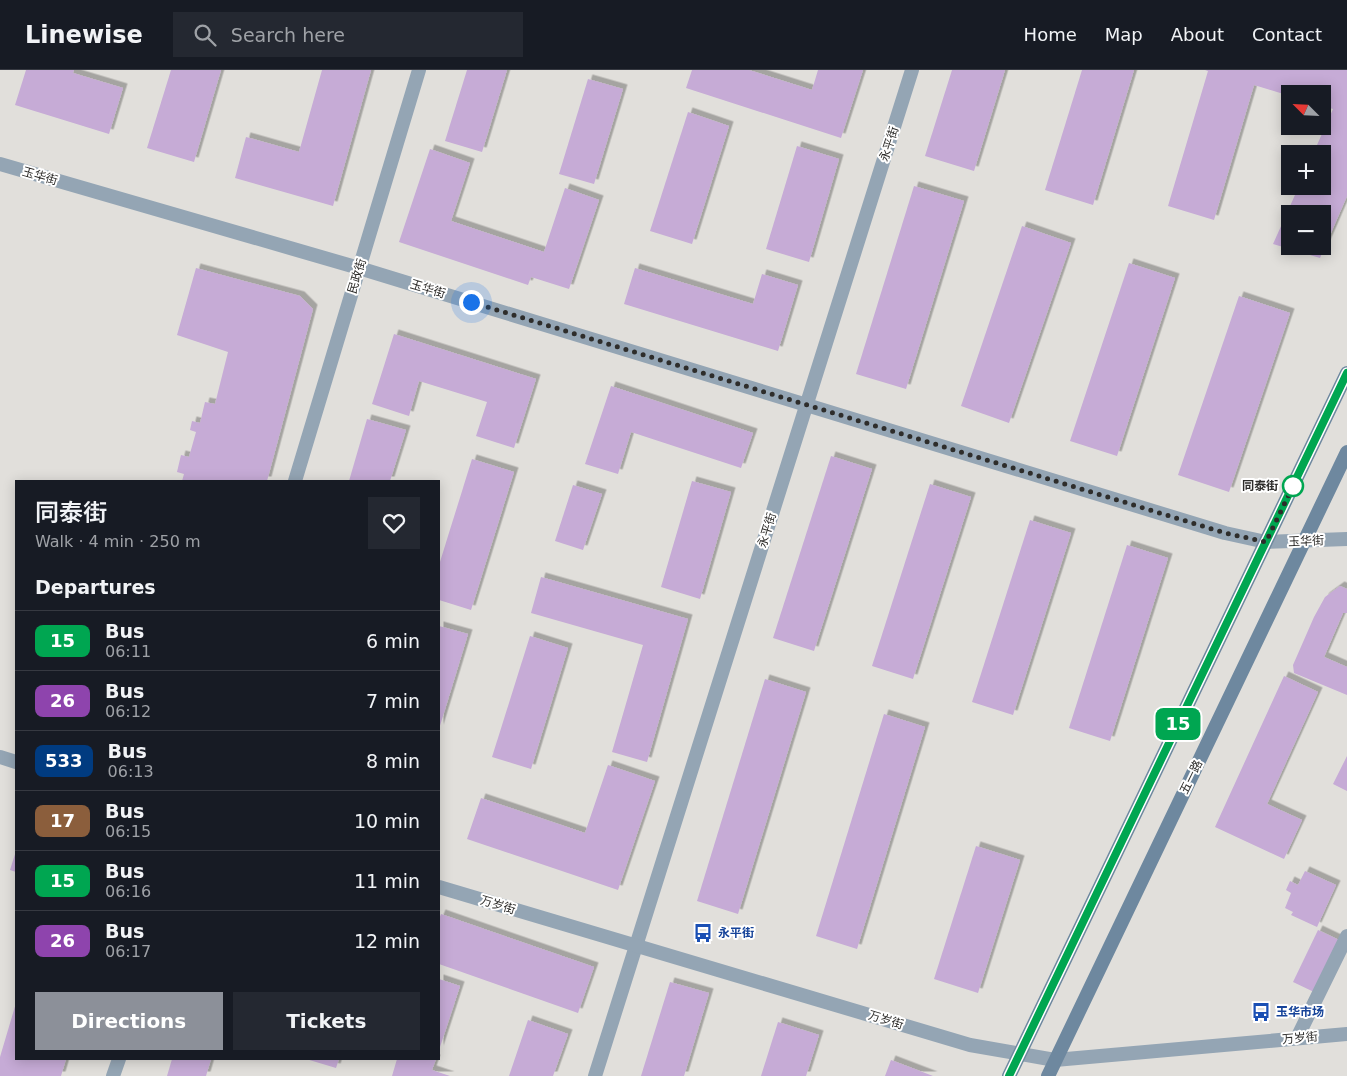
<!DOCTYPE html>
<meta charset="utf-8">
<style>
body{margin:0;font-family:"DejaVu Sans","Noto Sans SC",sans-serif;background:#242831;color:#f1f3f6;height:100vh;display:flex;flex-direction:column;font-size:19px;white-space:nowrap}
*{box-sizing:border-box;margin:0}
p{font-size:16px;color:#9ea1a6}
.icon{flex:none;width:28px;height:28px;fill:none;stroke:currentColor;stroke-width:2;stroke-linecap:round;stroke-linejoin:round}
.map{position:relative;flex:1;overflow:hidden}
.drawer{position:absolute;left:15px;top:410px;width:425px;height:580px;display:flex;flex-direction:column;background:#171b24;border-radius:0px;box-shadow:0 2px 12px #0003}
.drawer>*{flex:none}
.badge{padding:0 10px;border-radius:8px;font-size:18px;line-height:32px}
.needle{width:32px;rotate:294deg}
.fabs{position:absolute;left:1281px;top:15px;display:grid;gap:10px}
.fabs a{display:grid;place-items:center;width:50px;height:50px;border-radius:0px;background:#171b24;box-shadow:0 2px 12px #0003;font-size:25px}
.you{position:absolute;width:25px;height:25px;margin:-12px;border:4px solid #fff;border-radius:50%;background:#1a73e8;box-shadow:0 0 0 8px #1a73e833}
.map>.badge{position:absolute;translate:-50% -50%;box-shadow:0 0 0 2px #fff}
h2{padding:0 20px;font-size:19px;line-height:45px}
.round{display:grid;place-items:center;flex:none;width:52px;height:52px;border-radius:0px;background:#242831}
.head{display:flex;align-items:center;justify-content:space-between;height:85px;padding:0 20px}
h1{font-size:24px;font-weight:600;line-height:38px}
.action{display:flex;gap:10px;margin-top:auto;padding:10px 20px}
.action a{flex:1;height:58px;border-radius:0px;background:#8c9099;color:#fff;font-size:20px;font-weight:600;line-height:58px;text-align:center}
.action a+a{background:#242831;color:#f1f3f6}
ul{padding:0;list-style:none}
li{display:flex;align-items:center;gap:15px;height:60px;padding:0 20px;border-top:1px solid #363941}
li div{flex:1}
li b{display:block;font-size:19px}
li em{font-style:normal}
li .badge{min-width:55px;font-weight:700;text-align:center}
header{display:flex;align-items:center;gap:30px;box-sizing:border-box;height:70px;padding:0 25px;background:#171b24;border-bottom:1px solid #363941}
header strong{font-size:24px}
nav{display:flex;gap:28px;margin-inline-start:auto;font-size:18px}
.search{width:350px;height:45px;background:#242831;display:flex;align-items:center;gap:12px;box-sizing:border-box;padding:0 18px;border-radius:0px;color:#9ea1a6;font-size:19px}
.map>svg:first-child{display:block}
</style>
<header>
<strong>Linewise</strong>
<div class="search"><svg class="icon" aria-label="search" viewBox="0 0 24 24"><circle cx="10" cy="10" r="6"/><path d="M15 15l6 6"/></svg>Search here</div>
<nav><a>Home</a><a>Map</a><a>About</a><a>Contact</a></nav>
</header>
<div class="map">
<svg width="1347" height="1006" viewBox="0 0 1347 1006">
<defs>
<filter id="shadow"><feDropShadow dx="4.5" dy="-4.5" stdDeviation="0" flood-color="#0004"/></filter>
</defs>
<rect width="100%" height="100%" fill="#e1dfdb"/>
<!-- building -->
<g fill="#c6abd6" fill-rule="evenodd" filter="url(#shadow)">
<path d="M26,0H74L73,3L123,18L109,64L15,35Z"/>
<path d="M171,0H221L194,92L147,78Z"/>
<path d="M322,0H371L333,136L235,108L246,67L299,82Z"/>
<path d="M467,0H507L482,82L445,71Z"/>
<path d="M692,0H749L812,20L818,0H863L841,68L686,18Z"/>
<path d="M952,0H1005L974,101L925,86Z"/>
<path d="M1082,0H1134L1093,135L1045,120Z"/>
<path d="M1205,0H1347V126L1320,188L1273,174L1299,116H1322V84H1313L1333,39L1322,36V24H1290V26L1254,15L1214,150L1168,136L1208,1ZM1290,144H1322V176H1290Z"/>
<path d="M588,9L623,19L594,114L559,104Z"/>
<path d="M688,42L729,56L692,174L650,161Z"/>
<path d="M797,76L839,89L809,192L766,179Z"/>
<path d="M430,79L470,93L451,151L544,182L565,118L599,130L569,219L531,207L528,215L399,172Z"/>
<path d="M914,116L964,131L906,319L856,304Z"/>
<path d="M1022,156L1071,173L1009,353L961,336Z"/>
<path d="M1129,193L1175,208L1117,386L1070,371Z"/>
<path d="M196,198L300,226L313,239L267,411H182L184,404L177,402L181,385L189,387L196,362L190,360L192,351L200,353L205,332L215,334L228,282L177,265Z"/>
<path d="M635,198L753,234L762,204L798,215L778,281L624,234Z"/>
<path d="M1239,226L1290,243L1229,422L1178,405Z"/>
<path d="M394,264L536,309L514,378L476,366L487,332L419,311L409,346L372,334Z"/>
<path d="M611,316L753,363L741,398L631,362L618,404L585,394Z"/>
<path d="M367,349L406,360L390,411H349Z"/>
<path d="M831,386L872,399L814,581L773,568Z"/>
<path d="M472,389L514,402L471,540L439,530V495Z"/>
<path d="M692,411L731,422L700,529L661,517Z"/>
<path d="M930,414L971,427L913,609L872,596Z"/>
<path d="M573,415L602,424L583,480L555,471Z"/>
<path d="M1030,450L1071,463L1013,645L972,632Z"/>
<path d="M1127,475L1168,488L1110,671L1069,658Z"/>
<path d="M541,507L688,549L647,692L612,682L643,575L531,543Z"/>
<path d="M1340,516L1347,519V543H1343L1324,587L1347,597V625L1294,603L1293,595L1314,547L1325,527Z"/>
<path d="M439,556L468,564L439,659Z"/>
<path d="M530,566L568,578L531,699L492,687Z"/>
<path d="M1284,606L1318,622L1267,734L1302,750L1284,789L1215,757Z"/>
<path d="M765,609L806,622L738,844L697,831Z"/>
<path d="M884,644L925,657L857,879L816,866Z"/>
<path d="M1347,686V721L1333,714Z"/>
<path d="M608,695L655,711L618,820L467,769L481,728L585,763Z"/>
<path d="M976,776L1020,790L978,923L934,909Z"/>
<path d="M16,781V802L10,800Z"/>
<path d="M1305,801L1336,815L1317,857L1291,845L1293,842L1285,838L1291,823L1286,820L1290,811L1298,815Z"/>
<path d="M441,844L594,897L578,943L439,894V849Z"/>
<path d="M1318,860L1339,870L1314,922L1293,912Z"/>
<path d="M439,909L460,916L439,980Z"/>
<path d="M670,912L709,923L684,1006H641Z"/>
<path d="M16,933V989H66L61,1006H0V987Z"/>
<path d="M528,950L568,964L553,1006H509Z"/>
<path d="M778,952L819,965L806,1006H761Z"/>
<path d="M172,989H211L206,1006H167Z"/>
<path d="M306,989H339L336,998Z"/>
<path d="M397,989H436L432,1000L450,1006H392Z"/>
<path d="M891,990L933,1006H885Z"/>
</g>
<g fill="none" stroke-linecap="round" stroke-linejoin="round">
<!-- service -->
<path stroke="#94a5b4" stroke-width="14" d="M1297,968L1347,866"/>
<!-- minor -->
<g stroke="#94a5b4" stroke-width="14">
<path d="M0,94L359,198L1225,463L1266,472L1347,469"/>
<path d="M295,411L419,0"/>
<path d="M113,1006L119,989"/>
<path d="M595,1006L912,0"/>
</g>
<!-- tertiary -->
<g stroke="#94a5b4" stroke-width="14">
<path d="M0,687L16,692"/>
<path d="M439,817L970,975L1055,990L1347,964"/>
</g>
<!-- secondary -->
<g stroke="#6e889f" stroke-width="14">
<path d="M1009,1006L1347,303"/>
<path d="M1048,1006L1347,382"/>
</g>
</g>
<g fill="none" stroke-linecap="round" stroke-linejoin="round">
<!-- line casing -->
<g stroke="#fff" stroke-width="11">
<path id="line" d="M1009,1006L1347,303"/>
</g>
<!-- line -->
<use href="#line" stroke="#00a651" stroke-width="8"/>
<!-- walk -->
<path stroke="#2e2d2b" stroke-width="5" stroke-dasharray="0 9" d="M471,232L1225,463L1266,472L1293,416"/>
</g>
<!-- icons -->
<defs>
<g id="bus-bare" transform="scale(1.5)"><path d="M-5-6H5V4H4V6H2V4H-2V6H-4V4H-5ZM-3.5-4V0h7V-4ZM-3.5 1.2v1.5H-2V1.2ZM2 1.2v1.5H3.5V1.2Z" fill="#1a4fb4" stroke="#fff" stroke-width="2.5" paint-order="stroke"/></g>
</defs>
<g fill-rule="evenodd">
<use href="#bus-bare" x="703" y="863"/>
<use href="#bus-bare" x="1261" y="942"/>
</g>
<!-- markers -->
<circle fill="#fff" stroke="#00a651" stroke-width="2.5" cx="1293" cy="416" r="10"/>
<g text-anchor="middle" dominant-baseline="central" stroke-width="4" stroke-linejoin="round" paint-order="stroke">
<!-- street labels -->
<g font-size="12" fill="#2e2d2b" stroke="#fff">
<text transform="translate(889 74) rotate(-72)">永平街</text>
<text transform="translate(40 106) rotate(16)">玉华街</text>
<text transform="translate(357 206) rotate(-73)">民政街</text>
<text transform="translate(428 219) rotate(17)">玉华街</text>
<text transform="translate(767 460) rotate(-73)">永平街</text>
<text transform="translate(1306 471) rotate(-2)">玉华街</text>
<text transform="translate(1191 707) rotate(-64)">五一路</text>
<text transform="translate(498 835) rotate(17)">万岁街</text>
<text transform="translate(886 950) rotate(17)">万岁街</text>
<text transform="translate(1300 968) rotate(-5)">万岁街</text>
</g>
<!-- stop labels -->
<g font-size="12" font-weight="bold" fill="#2e2d2b" stroke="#fff" text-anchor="end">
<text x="1278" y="416">同泰街</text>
</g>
<!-- transit labels -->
<g font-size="12" font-weight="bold" fill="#164399" stroke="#fff" text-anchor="start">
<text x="718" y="863">永平街</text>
<text x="1276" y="942">玉华市场</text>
</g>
</g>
</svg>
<div class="fabs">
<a><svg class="needle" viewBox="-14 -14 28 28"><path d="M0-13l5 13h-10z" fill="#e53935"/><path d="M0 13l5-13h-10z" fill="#9ea1a6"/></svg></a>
<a>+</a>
<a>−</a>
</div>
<div class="you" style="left:471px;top:232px"></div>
<b class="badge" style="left:1178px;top:654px;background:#00a651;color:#fff">15</b>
<section class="drawer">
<div class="head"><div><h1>同泰街</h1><p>Walk · 4 min · 250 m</p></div><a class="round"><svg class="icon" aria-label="heart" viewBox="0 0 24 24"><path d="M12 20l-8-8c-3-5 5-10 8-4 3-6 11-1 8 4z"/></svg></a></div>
<h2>Departures</h2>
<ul>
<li><span class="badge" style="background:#00a651;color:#fff">15</span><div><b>Bus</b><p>06:11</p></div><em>6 min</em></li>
<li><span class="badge" style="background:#8e44ad;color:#fff">26</span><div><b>Bus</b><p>06:12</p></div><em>7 min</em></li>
<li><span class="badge" style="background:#003b80;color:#fff">533</span><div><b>Bus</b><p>06:13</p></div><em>8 min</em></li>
<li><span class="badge" style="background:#8b5e3c;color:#fff">17</span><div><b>Bus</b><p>06:15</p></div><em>10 min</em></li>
<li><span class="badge" style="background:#00a651;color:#fff">15</span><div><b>Bus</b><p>06:16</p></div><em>11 min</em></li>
<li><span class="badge" style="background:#8e44ad;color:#fff">26</span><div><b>Bus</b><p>06:17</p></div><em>12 min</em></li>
</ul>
<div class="action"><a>Directions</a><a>Tickets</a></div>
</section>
</div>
